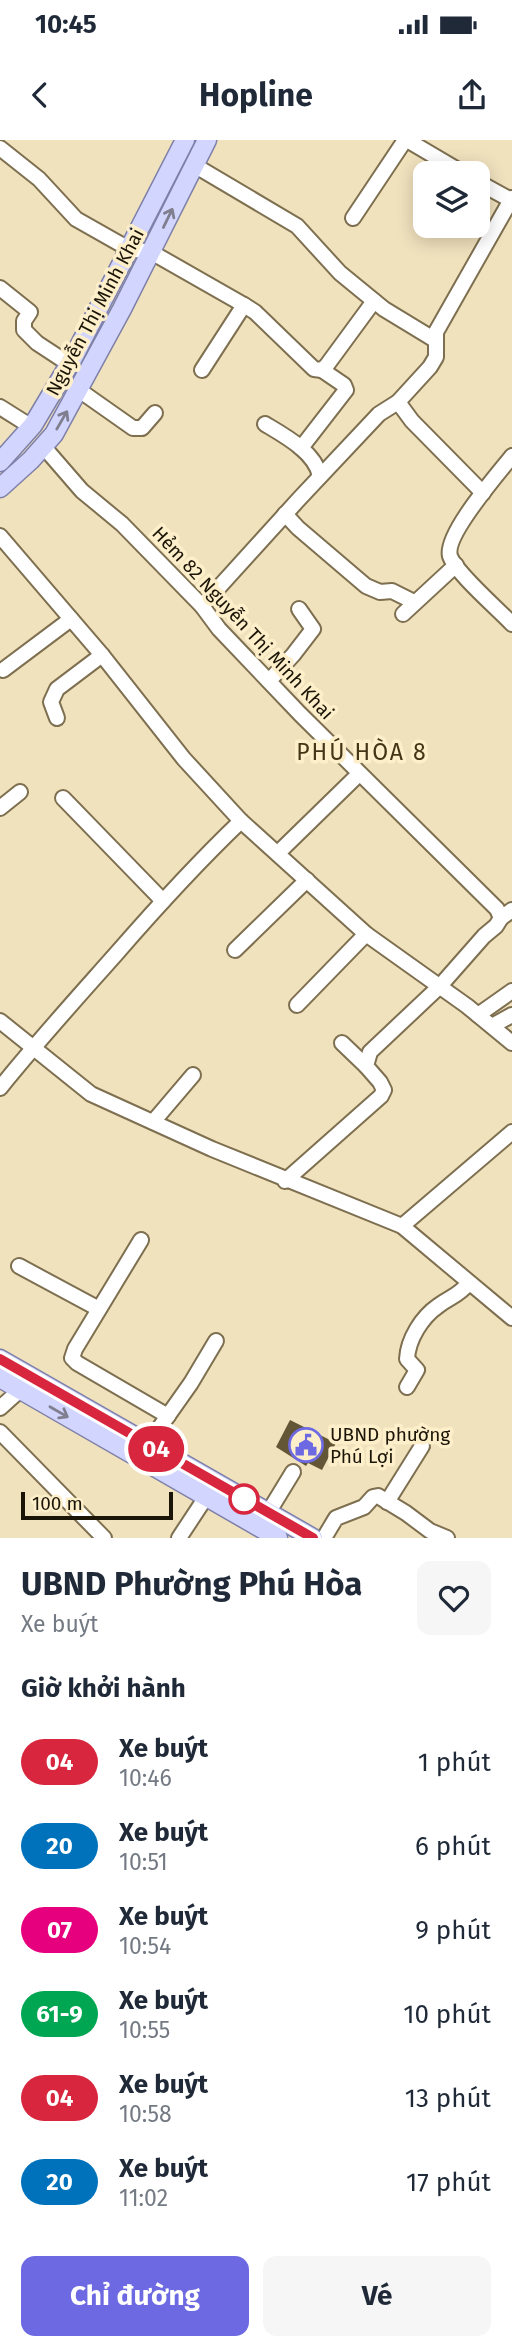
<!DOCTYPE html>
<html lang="vi">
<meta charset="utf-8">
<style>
body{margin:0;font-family:"Fira Sans",sans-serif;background:#f6f6f7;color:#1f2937;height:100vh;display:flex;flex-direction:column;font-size:26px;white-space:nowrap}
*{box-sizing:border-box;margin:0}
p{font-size:23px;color:#747a83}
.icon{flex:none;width:38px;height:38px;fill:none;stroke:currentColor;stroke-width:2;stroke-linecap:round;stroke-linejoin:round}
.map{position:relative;height:1398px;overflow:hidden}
.panel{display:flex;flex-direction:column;background:#fff;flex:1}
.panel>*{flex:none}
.badge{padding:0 14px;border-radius:23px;font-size:24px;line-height:46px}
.tools{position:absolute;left:413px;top:21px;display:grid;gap:14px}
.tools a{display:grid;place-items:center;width:77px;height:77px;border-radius:14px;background:#fff;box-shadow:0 4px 18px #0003;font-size:35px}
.scale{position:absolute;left:21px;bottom:18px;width:152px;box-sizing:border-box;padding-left:7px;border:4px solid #1b1508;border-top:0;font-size:19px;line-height:24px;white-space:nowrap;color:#1b1508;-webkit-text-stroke:5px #feefcb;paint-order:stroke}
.map>.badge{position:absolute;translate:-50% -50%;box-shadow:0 0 0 4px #fff}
h2{padding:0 21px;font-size:26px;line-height:63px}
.round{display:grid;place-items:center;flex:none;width:74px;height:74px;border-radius:14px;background:#f6f6f7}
.head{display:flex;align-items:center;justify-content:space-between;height:119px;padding:0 21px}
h1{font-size:33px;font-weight:700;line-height:52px}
.cta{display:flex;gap:14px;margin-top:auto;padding:14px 21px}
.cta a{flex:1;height:80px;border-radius:14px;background:#6d69e3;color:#fff;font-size:28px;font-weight:700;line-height:80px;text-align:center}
.cta a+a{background:#f6f6f7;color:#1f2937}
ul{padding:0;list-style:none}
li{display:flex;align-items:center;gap:21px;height:84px;padding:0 21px}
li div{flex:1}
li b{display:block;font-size:26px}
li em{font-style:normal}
li .badge{min-width:77px;font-weight:700;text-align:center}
.status{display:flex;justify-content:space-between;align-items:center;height:49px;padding:0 35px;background:#fff;direction:ltr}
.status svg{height:19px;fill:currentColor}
header{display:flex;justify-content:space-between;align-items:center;height:91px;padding:0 21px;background:#fff;font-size:32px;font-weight:700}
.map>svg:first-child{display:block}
</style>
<div class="status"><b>10:45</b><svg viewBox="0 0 49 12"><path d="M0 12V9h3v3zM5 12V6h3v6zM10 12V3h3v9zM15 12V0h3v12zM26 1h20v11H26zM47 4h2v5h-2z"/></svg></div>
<header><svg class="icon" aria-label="back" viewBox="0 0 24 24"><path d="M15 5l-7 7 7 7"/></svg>Hopline<svg class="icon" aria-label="share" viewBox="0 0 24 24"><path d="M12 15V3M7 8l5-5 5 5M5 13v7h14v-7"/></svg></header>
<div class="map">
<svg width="512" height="1398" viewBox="0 0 512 1398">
<rect width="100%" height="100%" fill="#f1e2be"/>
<!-- building -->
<path fill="#635636" d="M290,1280L336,1303L322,1330L308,1323L306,1326L276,1307Z"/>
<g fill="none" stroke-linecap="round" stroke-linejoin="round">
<!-- minor casing -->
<g stroke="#7d6f4f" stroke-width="18">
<g id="minor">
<path d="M407,0L463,33"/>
<path d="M0,8L39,39L76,79L129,109L151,112L244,165L255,172L314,229L322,230L327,225L374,161"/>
<path d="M194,25L297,86L340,133L384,169L435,200"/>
<path d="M478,42L511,60"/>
<path d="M353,78L405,0"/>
<path d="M0,148L30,172L24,181V190L37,203L69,224"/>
<path d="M202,230L244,165"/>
<path d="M79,250L133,288H142L155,273"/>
<path d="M0,267L27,284L33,285"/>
<path d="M265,284C285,296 315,312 320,336"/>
<path d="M43,306L82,351L122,384L202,466L219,489L300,574L497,769L501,778"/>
<path d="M301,308L346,250L344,245L322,230"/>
<path d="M512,316C498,334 444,395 450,416C455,432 499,470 512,484"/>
<path d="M483,353L412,281L398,262L430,227L436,217V192L512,58"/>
<path d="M285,374L298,388L366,446L380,452L392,451L414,462"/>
<path d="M0,396L102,515L184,619L241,681L366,794L467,866L512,903"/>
<path d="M202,466L299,359L379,274L398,262"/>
<path d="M403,474L456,425"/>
<path d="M3,530L71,479"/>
<path d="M269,541L293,515L313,489L299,469"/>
<path d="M57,578L51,562L57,549L102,515"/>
<path d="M63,658L163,761"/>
<path d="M0,668L20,652"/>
<path d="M278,713L359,634"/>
<path d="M235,810L307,740"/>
<path d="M297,865L366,794"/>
<path d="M478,875L512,851"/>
<path d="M0,881L91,954L212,1009L402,1086L512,1178"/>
<path d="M492,886L512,875"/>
<path d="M342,903L366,926"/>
<path d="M0,948C37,902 77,858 116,814C156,768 197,723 241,681"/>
<path d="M153,982L193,935"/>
<path d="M285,1041L381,956L384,950L380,942L366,926L370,912L440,846L484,796L496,786L501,778L512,770"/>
<path d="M402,1086L512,992"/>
<path d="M141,1100L75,1209L72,1218L77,1223L168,1276"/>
<path d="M19,1126L99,1169"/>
<path d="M407,1247L417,1230L407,1219C408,1199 422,1177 438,1166C451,1156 457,1157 469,1143"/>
<path d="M0,1268L20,1250"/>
<path d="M0,1292L104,1398"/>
<path d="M148,1304L191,1243L216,1201"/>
<path d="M387,1362L422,1306"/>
<path d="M268,1373L293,1332"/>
<path d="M179,1398L206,1357"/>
<path d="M324,1398L336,1378L364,1367L373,1357L378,1356L406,1373L430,1391L447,1398"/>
</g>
</g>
<!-- major casing -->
<g stroke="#7e80a8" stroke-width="21">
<g id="major">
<path d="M0,322L33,285L73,218L185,0"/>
<path d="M0,348L31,320L54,294L122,169L207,0"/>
<path d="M0,1219L313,1398"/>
<path d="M0,1238L278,1398"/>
</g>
</g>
<!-- minor -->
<use href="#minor" stroke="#fff" stroke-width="14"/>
<!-- major -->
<use href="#major" stroke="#d2d5fe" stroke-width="18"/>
</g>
<!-- one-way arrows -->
<defs><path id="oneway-shaft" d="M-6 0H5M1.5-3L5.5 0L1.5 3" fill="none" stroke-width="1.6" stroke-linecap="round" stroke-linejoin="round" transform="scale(1.75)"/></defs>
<g stroke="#807f8f">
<use href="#oneway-shaft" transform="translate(168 78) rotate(-64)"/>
<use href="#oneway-shaft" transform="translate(62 280) rotate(-60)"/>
<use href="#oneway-shaft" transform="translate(59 1272) rotate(30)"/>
</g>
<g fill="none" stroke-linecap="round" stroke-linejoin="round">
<!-- line casing -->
<g stroke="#fff" stroke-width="16">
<path id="line" d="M0,1219L313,1398"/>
</g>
<!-- line -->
<use href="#line" stroke="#d7263d" stroke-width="10"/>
</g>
<!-- icons -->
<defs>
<g id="civic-ring" transform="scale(1.75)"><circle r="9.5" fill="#feefcb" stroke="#6d69e3" stroke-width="1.5"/><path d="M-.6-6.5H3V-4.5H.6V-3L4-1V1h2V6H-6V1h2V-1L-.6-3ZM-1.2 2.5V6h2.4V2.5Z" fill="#6d69e3"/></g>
</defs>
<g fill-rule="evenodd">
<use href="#civic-ring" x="306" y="1305"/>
</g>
<!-- markers -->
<circle fill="#fff" stroke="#d7263d" stroke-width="3.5" cx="244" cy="1359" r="14"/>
<g text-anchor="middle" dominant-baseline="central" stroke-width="7" stroke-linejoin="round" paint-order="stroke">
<!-- street labels -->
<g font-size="19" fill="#1b1508" stroke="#feefcb">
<text transform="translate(95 172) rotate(-62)">Nguyễn Thị Minh Khai</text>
<text transform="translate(243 483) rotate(47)">Hẻm 82 Nguyễn Thị Minh Khai</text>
</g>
<!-- poi labels -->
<g font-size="19" fill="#1b1508" stroke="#feefcb" text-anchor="start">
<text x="330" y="1294">UBND phường<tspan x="330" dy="22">Phú Lợi</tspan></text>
</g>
<!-- quarter labels -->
<g font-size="23" letter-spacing="2" fill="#423617" stroke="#feefcb">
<text x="362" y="612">PHÚ HÒA 8</text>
</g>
</g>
</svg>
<div class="tools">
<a><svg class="icon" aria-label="layers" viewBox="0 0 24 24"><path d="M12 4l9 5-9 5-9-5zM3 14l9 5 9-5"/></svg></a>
</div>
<div class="scale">100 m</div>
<b class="badge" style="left:156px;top:1309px;background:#d7263d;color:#fff">04</b>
</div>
<section class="panel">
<div class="head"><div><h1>UBND Phường Phú Hòa</h1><p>Xe buýt</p></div><a class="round"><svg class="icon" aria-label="heart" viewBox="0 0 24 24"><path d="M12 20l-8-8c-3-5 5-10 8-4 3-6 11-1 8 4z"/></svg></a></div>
<h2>Giờ khởi hành</h2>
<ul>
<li><span class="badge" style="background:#d7263d;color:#fff">04</span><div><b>Xe buýt</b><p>10:46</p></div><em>1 phút</em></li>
<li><span class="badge" style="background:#0072bc;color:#fff">20</span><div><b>Xe buýt</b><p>10:51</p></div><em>6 phút</em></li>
<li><span class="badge" style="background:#e6007e;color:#fff">07</span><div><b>Xe buýt</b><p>10:54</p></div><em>9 phút</em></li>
<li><span class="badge" style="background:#00a651;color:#fff">61-9</span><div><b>Xe buýt</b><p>10:55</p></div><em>10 phút</em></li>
<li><span class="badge" style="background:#d7263d;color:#fff">04</span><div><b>Xe buýt</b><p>10:58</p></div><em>13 phút</em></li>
<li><span class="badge" style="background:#0072bc;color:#fff">20</span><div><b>Xe buýt</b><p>11:02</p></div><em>17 phút</em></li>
</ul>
<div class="cta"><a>Chỉ đường</a><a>Vé</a></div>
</section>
